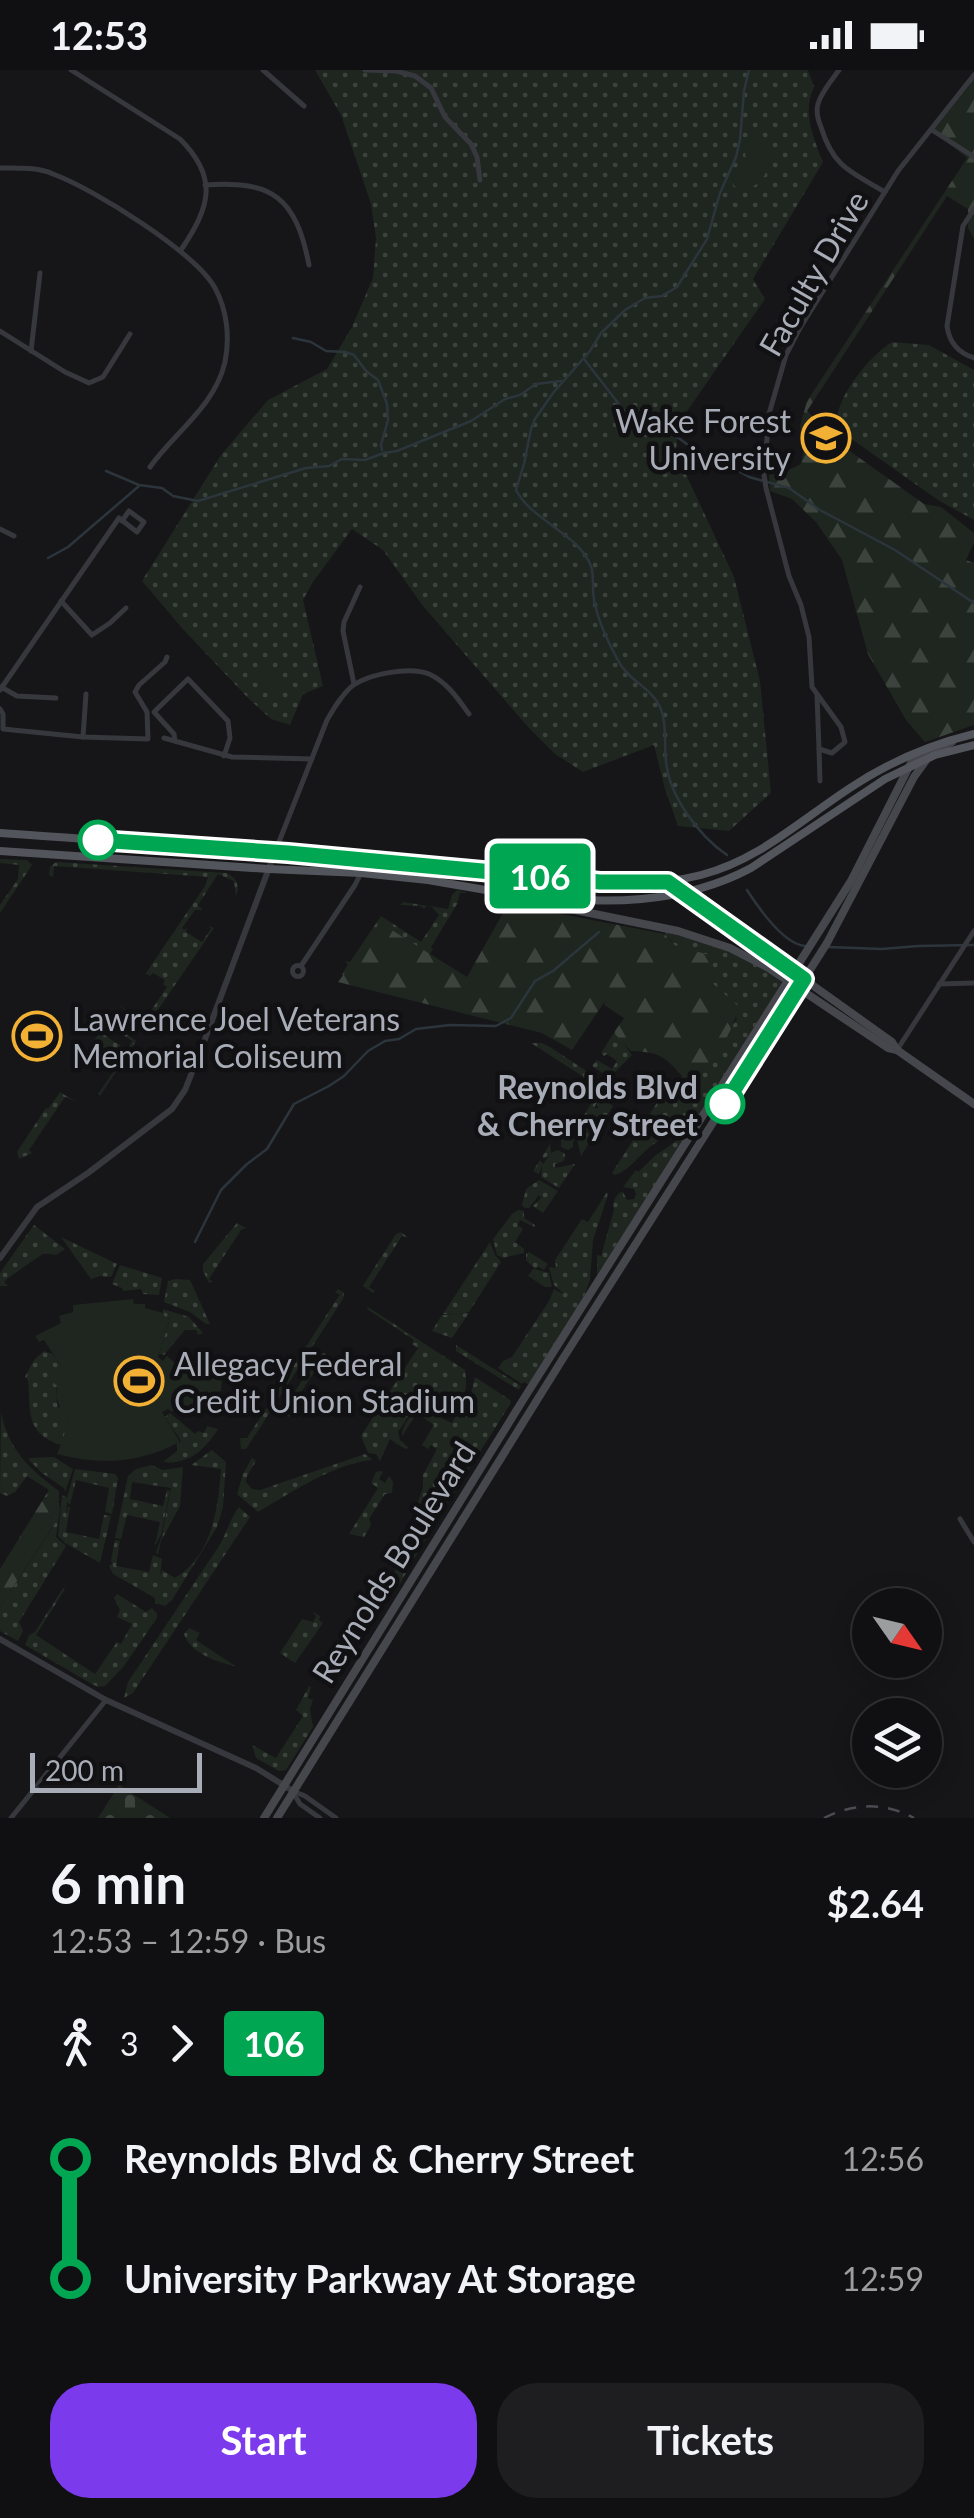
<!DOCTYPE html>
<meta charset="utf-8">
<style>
body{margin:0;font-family:Lato,sans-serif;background:#1e1e20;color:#f1f3f6;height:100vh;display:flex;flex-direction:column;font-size:38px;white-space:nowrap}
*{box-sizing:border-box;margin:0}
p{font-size:32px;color:#9c9d9f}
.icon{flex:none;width:55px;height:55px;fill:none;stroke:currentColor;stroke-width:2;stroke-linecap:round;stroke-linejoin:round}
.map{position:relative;height:1748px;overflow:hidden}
.drawer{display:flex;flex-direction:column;background:#101012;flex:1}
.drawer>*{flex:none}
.badge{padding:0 20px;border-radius:8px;font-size:35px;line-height:65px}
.needle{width:65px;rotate:124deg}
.tools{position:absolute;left:852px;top:1518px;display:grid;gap:20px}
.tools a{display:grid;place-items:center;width:90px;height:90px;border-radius:50%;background:#101012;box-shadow:0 5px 25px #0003,0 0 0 2px #303032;font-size:50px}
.scale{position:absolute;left:30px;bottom:25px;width:172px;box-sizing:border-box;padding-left:10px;border:5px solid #a8adb8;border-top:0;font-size:28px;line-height:35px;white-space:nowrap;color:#a8adb8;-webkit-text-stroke:8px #111113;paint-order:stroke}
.map>.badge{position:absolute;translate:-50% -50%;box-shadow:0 0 0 5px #fff}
.legs{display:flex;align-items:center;gap:15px;height:110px;padding:0 50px;font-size:32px}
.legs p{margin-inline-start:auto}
.summary{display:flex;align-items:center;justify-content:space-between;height:170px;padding:0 50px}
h1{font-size:55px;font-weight:700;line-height:75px}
.button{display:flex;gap:20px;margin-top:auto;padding:20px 50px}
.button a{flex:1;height:115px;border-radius:40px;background:#7c3aed;color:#fff;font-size:40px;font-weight:700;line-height:115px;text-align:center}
.button a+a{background:#1e1e20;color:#f1f3f6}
ul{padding:0 50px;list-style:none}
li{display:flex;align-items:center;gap:35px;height:120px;font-size:38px}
li i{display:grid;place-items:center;width:15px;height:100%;margin:0 12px;background:currentColor}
li i::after{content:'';width:25px;height:25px;margin:-12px;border:8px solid;border-radius:50%;background:#101012}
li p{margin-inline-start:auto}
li:first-child i{background:linear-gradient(#0000 50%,currentColor 0)}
li:last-child i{background:linear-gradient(currentColor 50%,#0000 0)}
.status{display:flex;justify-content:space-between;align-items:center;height:70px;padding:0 50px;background:#101012;direction:ltr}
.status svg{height:28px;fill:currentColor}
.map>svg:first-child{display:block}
</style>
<div class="status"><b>12:53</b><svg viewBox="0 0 49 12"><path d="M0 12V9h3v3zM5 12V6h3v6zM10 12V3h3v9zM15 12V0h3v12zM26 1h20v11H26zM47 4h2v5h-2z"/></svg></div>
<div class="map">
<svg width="974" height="1748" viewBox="0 0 974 1748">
<defs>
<pattern id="grass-dots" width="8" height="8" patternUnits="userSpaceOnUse" patternTransform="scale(2.5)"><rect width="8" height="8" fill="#1e261f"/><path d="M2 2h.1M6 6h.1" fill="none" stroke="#3c433d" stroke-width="1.8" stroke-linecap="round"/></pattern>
<pattern id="forest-firs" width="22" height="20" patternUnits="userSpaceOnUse" patternTransform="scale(2.5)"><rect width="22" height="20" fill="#1e261f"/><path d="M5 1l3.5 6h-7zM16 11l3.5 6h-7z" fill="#3c433d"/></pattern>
<pattern id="cemetery-stones" width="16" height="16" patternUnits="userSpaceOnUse" patternTransform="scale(2.5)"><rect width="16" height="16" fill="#1e261f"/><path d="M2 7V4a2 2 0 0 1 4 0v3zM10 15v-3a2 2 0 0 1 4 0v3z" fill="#3c433d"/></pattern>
</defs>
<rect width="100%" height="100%" fill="#161618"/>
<!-- grass -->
<g fill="url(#grass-dots)">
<path d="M315,0H808L814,17C802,42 813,67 823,92L753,209L765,229L678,354L676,383L734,507L760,611L771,723L729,761L678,756L665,719L654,675L583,702L555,684L528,657L423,536L383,480L352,459L313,512L303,530L323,616L303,624L290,655L271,649L249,629L182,558L142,511L221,385L268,330L327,299L352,257L373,208L376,168L371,134L341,45Z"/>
<path d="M892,272L929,275L974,300V450L938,430L836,358C834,329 868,287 892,272Z"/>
<path d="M0,789L27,790L32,795L0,843V835L18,809L19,795L0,793Z"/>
<path d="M56,792L226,803C236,807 241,815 236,826L234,811L218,804L198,835L203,840H195L182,858L184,860L187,858L186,862L202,872L211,859L209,856L214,858L149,953H141L118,935L144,951L167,917L163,914L165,910L153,903L150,906L146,903L205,816L208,807L54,796L53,807L49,805L50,797Z"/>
<path d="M457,820L468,823H460L457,834L431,877L433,879L430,884L382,855L344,905H341L348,895L345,891L350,892L381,846L421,872L439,845L432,837L426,836L424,839L420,836L400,835L403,832L448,839L452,825Z"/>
<path d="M665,862C701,870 758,884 782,913L698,1045C685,1058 667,1064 651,1076C639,1085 629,1101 615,1105L612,1103L660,1028L669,1027L675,1018H684L698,1006L737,949L720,921L674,875Z"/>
<path d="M108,951L136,971L100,1026L98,1024L118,995L114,992L116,989L112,986L109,989L105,986L96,1000L81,990L100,962L127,980L132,971L109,955L106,958Z"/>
<path d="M615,961L632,985L612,1005L604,1004L592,996L597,990L612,999L617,991L607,984L604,986L601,983Z"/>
<path d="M531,973H542L550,977L597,1008L598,1013L596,1015Z"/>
<path d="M60,1022L76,1032L65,1027L29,1080L32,1083L19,1089L17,1082L46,1038L48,1039Z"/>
<path d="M598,1022L601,1025L594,1038H598L597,1034L602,1028L613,1036L599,1058L583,1047Z"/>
<path d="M576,1051L596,1062L581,1086L577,1069L573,1071V1077L568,1080L561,1077V1067L552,1071L559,1060L562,1065L566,1058Z"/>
<path d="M682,1063L687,1064L597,1205V1185L601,1186L614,1140C612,1133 616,1122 623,1122L627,1130L634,1129L636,1124L634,1119L623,1117L636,1100L638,1102L656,1085L675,1072L676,1068Z"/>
<path d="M550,1074L551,1083L558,1080L565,1084L564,1091L555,1094V1098L575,1094L559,1118L541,1107L542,1095L539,1104L533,1101L540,1090L543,1094L550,1084L544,1089L542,1087Z"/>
<path d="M539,1110L558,1121L543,1143L533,1136L541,1128L539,1125L529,1138H525L522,1135L526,1119Z"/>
<path d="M607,1122L608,1125L593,1170L590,1210L582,1232L529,1315L524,1312L522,1314L498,1298L503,1291L512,1287L549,1231L554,1219L565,1225L554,1215L549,1197L556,1198L555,1190L582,1149L588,1152Z"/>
<path d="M518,1140L524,1141V1148L535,1155L534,1157L520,1150L518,1155L523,1159L515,1172L524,1179V1183L503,1188L497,1185L493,1169L512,1144Z"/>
<path d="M237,1153L246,1158L241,1160L209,1209L213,1212L209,1213L203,1201V1194Z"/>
<path d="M34,1155L65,1179L56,1185L44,1183L8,1208L4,1212L8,1216H0V1203Z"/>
<path d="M401,1162L407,1167L402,1166L369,1217L375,1221L373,1223L363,1216L364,1214L396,1164Z"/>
<path d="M61,1167L117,1194L111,1207L100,1206L91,1209Z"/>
<path d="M490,1172L495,1185L501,1192L469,1242L457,1244L469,1243L452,1268L432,1261L442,1245H456L443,1244Z"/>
<path d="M529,1182L548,1194L544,1200L539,1197L534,1199L549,1203L552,1217H545L528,1206L534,1198L526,1190V1184Z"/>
<path d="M120,1195L162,1208L159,1225L143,1224L141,1219L123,1221L122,1218L112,1214Z"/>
<path d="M176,1209L190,1210L210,1254H206L190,1242L164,1232L168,1211Z"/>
<path d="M338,1219L344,1223L343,1229L246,1379H241L240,1368H247L340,1224L335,1223Z"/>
<path d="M368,1237L465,1300C467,1316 468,1326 453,1336L431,1322H425L398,1362L400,1370L409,1378L405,1379L390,1369L380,1391L376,1384L368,1383L361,1366L418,1278L412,1274L414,1270L367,1239Z"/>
<path d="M163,1239L189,1247L203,1263L198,1265L196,1260H185L164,1285L159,1284L170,1248L163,1246Z"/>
<path d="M456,1275L521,1316L519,1320L456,1281Z"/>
<path d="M44,1281L53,1284L63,1299C53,1315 53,1340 69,1352L61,1375C25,1363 31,1343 28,1310L25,1307L34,1290Z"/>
<path d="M324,1283L329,1287L325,1286L289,1340L292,1345L289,1347L284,1342L285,1337L319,1284Z"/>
<path d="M475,1307L510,1330L511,1333L434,1454L398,1517L375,1528L380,1525L398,1496L397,1493L405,1481H408L427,1452L425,1449L428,1445L425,1443L427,1438L418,1432L423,1417V1405L437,1379L431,1375L428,1379L422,1375L434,1355L417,1343L402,1366C402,1356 411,1343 420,1338L452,1353L458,1341L471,1324Z"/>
<path d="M1,1342C8,1379 30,1400 59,1421V1433L44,1428L49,1420L27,1406L15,1422L7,1426L0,1423Z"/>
<path d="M170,1343L195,1364L198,1361L204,1363L207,1356L218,1359C205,1380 188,1395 163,1392L177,1381V1374L181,1371L165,1347Z"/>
<path d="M212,1380L226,1392L223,1437L217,1457L172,1530L165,1536L155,1533V1528L113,1504L109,1496L112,1494L111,1490L115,1470L120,1471L116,1496L149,1502L153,1485L162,1489L160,1505L162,1500L175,1508C212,1485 218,1440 221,1399L191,1395Z"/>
<path d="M365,1384L373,1390C334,1393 291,1423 258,1442L237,1424L243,1404L252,1388L256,1391L247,1406L246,1412L252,1419L260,1420Z"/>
<path d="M54,1387L73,1399L65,1422L64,1418L42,1403L29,1390L30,1388Z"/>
<path d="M151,1395L163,1400L183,1397L180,1436L161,1471L158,1484L156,1483L162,1465L171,1418L132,1412L130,1429L163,1436L167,1420L170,1421L161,1465L155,1475L160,1452L127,1445L121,1469L115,1468L128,1406L136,1399Z"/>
<path d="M75,1399L115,1404L118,1408L112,1444L105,1442L109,1418L76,1410L70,1435L67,1432L66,1449L68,1437H70L66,1462L99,1469L104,1445L111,1446L100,1493L65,1473L58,1466L62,1425L67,1428Z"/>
<path d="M381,1401L383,1402L379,1409L385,1413L389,1406L393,1412L392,1423L385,1424L369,1449L371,1455L364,1467L349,1464L378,1418L371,1413L376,1402Z"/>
<path d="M239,1437L250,1447L133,1623L124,1628L128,1612L219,1476C226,1465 231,1446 239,1437Z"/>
<path d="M60,1439L56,1467L66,1476L19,1552L23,1561L18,1571L0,1561V1537L52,1459Z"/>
<path d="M63,1518L65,1519L36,1565L95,1604L117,1572L121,1574L132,1554L117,1547L120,1540L114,1528L117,1524L146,1542L152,1538L157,1544V1548L124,1596L105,1616L98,1617L90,1613L25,1575L29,1565L35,1562Z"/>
<path d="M313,1542L320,1546L319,1550L323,1553L295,1593L280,1583L302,1549L313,1552L316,1546Z"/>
<path d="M189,1558L200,1563L196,1570L235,1596C217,1592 190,1583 184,1564Z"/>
<path d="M309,1616L311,1617L308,1628L313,1630L310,1639L313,1657L286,1700L279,1701L256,1688L252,1675L276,1688L303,1646L296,1640Z"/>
</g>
<!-- forest -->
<g fill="url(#forest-firs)">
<path d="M974,5V169L968,158V139L947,126L807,341L831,365L830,367L924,434L941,437L974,463V472L966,490L974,493V655L925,672L906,650L868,584L842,490L816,452L792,429L770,421L769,402L789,400L801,394L804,378L800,356L807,331L967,88L932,60Z"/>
<path d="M508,834L665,864L674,875L709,885L711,912L738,936C734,966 707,998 684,1018H675L682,1006C664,986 659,982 631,981L615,964V961L624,948L604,935L605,931L572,980L542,963L338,912L382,854L467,907Z"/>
<path d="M44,1428L59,1433L60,1439L56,1452L0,1537V1499Z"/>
</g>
<!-- cemetery -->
<path fill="url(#cemetery-stones)" d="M119,1715L170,1748H98Z"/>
<!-- park -->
<g fill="#1e261f">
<path d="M754,70L764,74C766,79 769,84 769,90C768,109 752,124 734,116C730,105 740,101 747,96C748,86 741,84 748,72Z"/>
<path d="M620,363L630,365L632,371L630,377L617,382L607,381L604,377L605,373Z"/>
<path d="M267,597L275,600C280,609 283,618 272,624L266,623L258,613L261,601Z"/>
<path d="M133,1229L134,1234H145V1238L164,1243V1246L170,1248L158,1287L163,1291L167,1286L175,1293L182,1285L193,1293L200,1292L201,1297L218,1298L222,1309L221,1321L204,1325V1330L197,1331L189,1340L180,1333L172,1342L168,1339L162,1342L180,1372C139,1393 101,1396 57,1384L69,1352L58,1346L60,1343L57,1339L60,1337L56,1327L57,1315L54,1314L57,1309L54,1307L63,1299L44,1270L39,1272L35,1266L61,1253L59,1246L73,1242V1235Z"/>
</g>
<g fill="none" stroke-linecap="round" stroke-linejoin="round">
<!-- stream -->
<g stroke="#2c353c" stroke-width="2.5">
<path d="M293,268L311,272L326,281L345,282L354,285L366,301L378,310L387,334L388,350L381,375L382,380"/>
<path d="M584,289L625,342L628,349L643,355H654L680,369L700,384L728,395L749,407L789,418L820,440L895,480L974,533"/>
<path d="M106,401L139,415L162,418L173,426L198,431L306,398L329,396L342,389L365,390L384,383L397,381L471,351L505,329L520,325L536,314L561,311"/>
<path d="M48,488L68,477L139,416"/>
<path d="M727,785C699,766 669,726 666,691C664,673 667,653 660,637C652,618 628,610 619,592C609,574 599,554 595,534C591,522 595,508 591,496C578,463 532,451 516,420L524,394L531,359L535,349L553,323L590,281L601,263L625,240L645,228L662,226L677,217L707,169L720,123L736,87L740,70L744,21L749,0"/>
<path d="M747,820C758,837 783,874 805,876"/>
<path d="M827,877L882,879L918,876L974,875"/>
<path d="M195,1172L221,1120L247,1094L267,1079L294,1034L329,1016L344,1006L368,981L385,971L399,969L416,959L450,955L496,956L511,948L535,911L553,901L599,862"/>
</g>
<!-- minor -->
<g stroke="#37383d" stroke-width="5">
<path d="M71,0L180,69C220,109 209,138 181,180"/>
<path d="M263,0L304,36"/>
<path d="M365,0L396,1L415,6L431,18L445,47L471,74L477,87L480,110"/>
<path d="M839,0C832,10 821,22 818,34C816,41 818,50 821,57C833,97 851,102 885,122"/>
<path d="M932,60L974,87"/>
<path d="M0,98C17,98 37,97 53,104C92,118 195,182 215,218C227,240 230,267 225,292C215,336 175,362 150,397"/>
<path d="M205,115C273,110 296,128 309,195"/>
<path d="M974,139L963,156L947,256C949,272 959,283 974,288"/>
<path d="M0,261L65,302L89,313L103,307L130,264"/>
<path d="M31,281L40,203"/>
<path d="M0,459L14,466"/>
<path d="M61,531L92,565L110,553L126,538"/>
<path d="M354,614L343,561L344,552L360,517"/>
<path d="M1,617L17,626L56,628"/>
<path d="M0,620L119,448L137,462L144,452L129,441L122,451"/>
<path d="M817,625L819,679L832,683L845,672L841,657L812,617L809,567L801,535L789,506L766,418L764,405L769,344L786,285L800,258L898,101L974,5"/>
<path d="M0,639L3,644V659L83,667L148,669L147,642L135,622L139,615L165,592L167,587"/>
<path d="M83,667L86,624"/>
<path d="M164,668L232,687L312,689"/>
<path d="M175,671L174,664L154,642L188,609L228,651L230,668L224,686"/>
<path d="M819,679L820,711"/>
<path d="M275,782L327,650C334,638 341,626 351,617C367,604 410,596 429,604C447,612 458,629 469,644"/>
<circle cx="298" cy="901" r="5.5"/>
<path d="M301,896L355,815L361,803"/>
<path d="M939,914L974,913"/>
<path d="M897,980L974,861"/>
<path d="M960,1449L974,1472"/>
<path d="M293,1721L305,1726L336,1748"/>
<path d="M294,1724L300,1734L320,1748"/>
<path d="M11,1748L106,1630"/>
</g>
<!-- tertiary -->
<g stroke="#37383d" stroke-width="6">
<path d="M0,1188L37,1137L88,1103L172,1039L185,1020L202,977L275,782"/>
<path d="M0,1569L106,1630L256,1698L293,1721"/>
</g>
<!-- secondary -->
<g stroke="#45474d" stroke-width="8">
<path d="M668,812L892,972L897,980L974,1034"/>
<path d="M520,826L526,830L678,861L730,878L767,897L888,978L897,980"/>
<path d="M264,1748L523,1330L851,811L912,691L952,672"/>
<path d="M277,1748L562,1290L827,873L914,707L927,689"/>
</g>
<!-- primary -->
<g stroke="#53555c" stroke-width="8">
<path d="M0,763C141,773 282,781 422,794C465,798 508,803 550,807C601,812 651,818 701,805C759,790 801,750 850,718C889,692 929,675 974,664"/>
<path d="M0,781L269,799L361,803L428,810L520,826L527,824C601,836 684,834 751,798L885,709L935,685L974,675"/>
</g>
<!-- rail -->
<path stroke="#4a4c52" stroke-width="2.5" stroke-dasharray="12 10" stroke-linecap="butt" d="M824,1748C854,1733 885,1732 914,1748"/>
</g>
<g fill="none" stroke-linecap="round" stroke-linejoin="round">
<!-- line-1 casing -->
<g stroke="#fff" stroke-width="22">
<path id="line-1" d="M98,770L288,783L600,812H668L804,909L725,1034"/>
</g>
<!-- line-1 -->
<use href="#line-1" stroke="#00a651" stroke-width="15"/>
</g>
<!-- icons -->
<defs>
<g id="university-ring" transform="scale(2.5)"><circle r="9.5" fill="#111113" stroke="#f2b134" stroke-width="1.5"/><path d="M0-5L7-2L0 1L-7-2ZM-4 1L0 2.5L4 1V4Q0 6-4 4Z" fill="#f2b134"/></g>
<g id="stadium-ring" transform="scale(2.5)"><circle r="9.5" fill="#111113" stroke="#f2b134" stroke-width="1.5"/><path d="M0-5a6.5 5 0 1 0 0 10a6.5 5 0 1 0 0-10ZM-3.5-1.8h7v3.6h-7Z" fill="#f2b134"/></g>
</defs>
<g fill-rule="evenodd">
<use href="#university-ring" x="826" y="368"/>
<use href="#stadium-ring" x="37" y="966"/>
<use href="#stadium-ring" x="139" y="1311"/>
</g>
<!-- markers -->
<g fill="#fff" stroke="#00a651" stroke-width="5">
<circle cx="98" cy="770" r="18"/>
<circle cx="725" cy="1034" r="18"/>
</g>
<g text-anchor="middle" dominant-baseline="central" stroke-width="9" stroke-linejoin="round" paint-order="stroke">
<!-- street labels -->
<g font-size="32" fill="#a8adb8" stroke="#111113">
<text transform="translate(813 203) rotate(-60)">Faculty Drive</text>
<text transform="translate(393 1492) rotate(-58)">Reynolds Boulevard</text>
</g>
<!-- poi labels -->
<g font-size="32" fill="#a8adb8" stroke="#111113" text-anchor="start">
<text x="791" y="350" text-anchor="end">Wake Forest<tspan x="791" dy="37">University</tspan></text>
<text x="72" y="948">Lawrence Joel Veterans<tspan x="72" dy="37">Memorial Coliseum</tspan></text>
<text x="174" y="1293">Allegacy Federal<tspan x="174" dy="37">Credit Union Stadium</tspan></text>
</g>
<!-- stop labels -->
<g font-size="32" font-weight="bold" fill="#a8adb8" stroke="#111113" text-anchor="end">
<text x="698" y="1016">Reynolds Blvd<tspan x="698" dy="37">&amp; Cherry Street</tspan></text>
</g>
</g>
</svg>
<div class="tools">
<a><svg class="needle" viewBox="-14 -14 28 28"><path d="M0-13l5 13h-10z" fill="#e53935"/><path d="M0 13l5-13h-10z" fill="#9c9d9f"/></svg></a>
<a><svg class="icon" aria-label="layers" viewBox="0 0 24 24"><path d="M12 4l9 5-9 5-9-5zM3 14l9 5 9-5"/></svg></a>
</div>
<div class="scale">200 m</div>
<b class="badge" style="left:540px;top:806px;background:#00a651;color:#fff">106</b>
</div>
<section class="drawer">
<div class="summary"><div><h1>6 min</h1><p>12:53 – 12:59 · Bus</p></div><b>$2.64</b></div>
<div class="legs"><svg class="icon" aria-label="walk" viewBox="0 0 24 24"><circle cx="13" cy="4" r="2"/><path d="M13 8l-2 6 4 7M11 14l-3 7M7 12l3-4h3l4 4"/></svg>3<svg class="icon" aria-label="forward" viewBox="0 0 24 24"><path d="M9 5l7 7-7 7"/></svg><b class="badge" style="background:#00a651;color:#fff">106</b></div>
<ul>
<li><i style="color:#00a651"></i><b>Reynolds Blvd &amp; Cherry Street</b><p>12:56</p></li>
<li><i style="color:#00a651"></i><b>University Parkway At Storage</b><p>12:59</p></li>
</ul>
<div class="button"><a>Start</a><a>Tickets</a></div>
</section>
